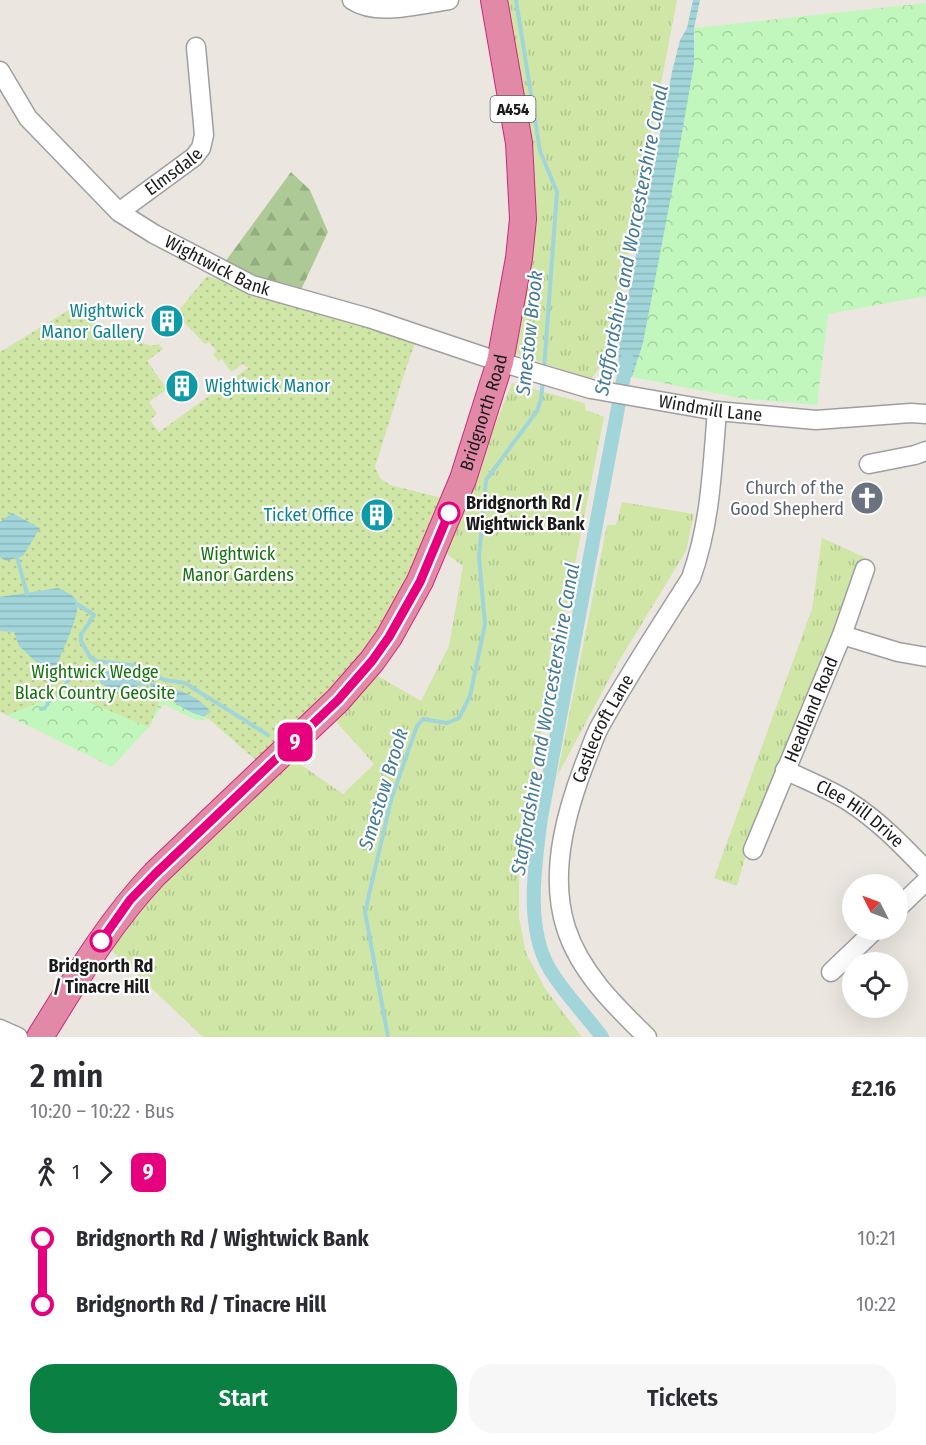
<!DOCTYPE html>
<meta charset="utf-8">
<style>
body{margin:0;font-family:"Fira Sans Condensed",sans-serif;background:#f7f7f7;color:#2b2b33;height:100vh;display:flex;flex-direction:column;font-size:22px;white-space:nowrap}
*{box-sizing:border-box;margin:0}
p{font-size:20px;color:#7c7c81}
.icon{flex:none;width:33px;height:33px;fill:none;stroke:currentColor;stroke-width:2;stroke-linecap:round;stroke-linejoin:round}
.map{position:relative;height:1037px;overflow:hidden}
.sheet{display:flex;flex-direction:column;background:#fff;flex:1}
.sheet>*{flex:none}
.badge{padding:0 12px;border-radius:9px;font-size:21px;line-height:39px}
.needle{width:39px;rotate:312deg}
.tools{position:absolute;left:842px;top:874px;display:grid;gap:12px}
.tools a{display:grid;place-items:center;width:66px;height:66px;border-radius:50%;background:#fff;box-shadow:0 6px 24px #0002;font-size:30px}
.map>.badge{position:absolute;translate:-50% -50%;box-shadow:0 0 0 3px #fff}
.legs{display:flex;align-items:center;gap:9px;height:66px;padding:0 30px;font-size:20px}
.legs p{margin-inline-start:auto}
.headline{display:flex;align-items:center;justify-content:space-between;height:102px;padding:0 30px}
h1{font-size:33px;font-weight:600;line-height:45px}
.button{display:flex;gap:12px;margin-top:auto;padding:12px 30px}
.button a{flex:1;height:69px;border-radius:24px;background:#0b8043;color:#fff;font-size:24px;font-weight:600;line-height:69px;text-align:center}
.button a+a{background:#f7f7f7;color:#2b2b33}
ul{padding:0 30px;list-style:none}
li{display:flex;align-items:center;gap:21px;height:66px;font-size:22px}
li i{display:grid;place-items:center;width:9px;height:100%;margin:0 8px;background:currentColor}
li i::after{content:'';width:15px;height:15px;margin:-8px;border:4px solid;border-radius:50%;background:#fff}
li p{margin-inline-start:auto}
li:first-child i{background:linear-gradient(#0000 50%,currentColor 0)}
li:last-child i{background:linear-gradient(currentColor 50%,#0000 0)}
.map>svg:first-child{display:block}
</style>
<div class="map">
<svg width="926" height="1037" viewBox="0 0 926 1037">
<defs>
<pattern id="grass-tufts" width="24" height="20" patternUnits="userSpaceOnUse" patternTransform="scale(1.5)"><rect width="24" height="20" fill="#cfe6a6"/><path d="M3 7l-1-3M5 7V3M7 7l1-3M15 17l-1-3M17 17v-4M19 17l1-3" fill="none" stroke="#b1c58e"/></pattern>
<pattern id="forest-firs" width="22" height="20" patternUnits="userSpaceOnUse" patternTransform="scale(1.5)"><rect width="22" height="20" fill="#adca96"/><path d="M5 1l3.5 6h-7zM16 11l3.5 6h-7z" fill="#94ad81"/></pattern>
<pattern id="park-crowns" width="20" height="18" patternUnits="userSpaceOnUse" patternTransform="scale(1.5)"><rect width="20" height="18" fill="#c1f7bc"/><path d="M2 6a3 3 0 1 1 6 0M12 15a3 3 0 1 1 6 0" fill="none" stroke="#a5d3a1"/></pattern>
<pattern id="garden-dots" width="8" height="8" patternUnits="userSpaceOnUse" patternTransform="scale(1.5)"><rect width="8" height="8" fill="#cfe6a6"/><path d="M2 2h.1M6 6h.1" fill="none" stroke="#b1c58e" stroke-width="1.8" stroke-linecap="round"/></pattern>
<pattern id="water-rules" width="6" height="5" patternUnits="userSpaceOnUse" patternTransform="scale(1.5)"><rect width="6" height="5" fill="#a1d5d9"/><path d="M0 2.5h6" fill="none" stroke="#8ab6ba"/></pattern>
</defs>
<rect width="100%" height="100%" fill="#ece6e0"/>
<!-- grass -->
<g fill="url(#grass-tufts)">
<path d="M503,0H677L609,355L591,379L516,354L531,265Z"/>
<path d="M512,383L584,403L586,410L604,417L532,781L519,869V918L526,953L546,990L582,1037H203L110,949L127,919L290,757L343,794L374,764L332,717L376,675L421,701L449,646L463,566L444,552Z"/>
<path d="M622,502L694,514L686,551L619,661L557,776L607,525H616Z"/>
<path d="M822,538L866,558L797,721L746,854L737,886L714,878L812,609Z"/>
</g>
<!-- forest -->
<path fill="url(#forest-firs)" d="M291,172L310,190L328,232L300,292L256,279L225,262Z"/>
<!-- park -->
<g fill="url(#park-crowns)">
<path d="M926,3V296L828,314L817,405L740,398L632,377L643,343L695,35L694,28Z"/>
<path d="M0,487L257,761L209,719L196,720L163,704L149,727L112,767L0,712Z"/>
</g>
<!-- garden -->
<path fill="url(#garden-dots)" d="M207,276L416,341C400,382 389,425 375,467L380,478L390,485L446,499L397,601L363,655L310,712L257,761L209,719L161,698L149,727L64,692L8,715L0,712V352L72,308L106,329L151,346L159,344L163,349L147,361L167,389L149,402L157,414L150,420L159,432L248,368L243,364L231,372L222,359L218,361L213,354L216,351L209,342L205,344L176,314Z"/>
<!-- water -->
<g fill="url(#water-rules)">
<path d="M693,0H700L694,28V64L671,196L643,343L632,377L618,379L619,341L672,72L680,40L687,28Z"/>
<path d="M12,513L40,528L23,556L6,561L0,557V522Z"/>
<path d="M58,588C64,591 75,595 77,602C81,613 59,660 53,673L35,661L19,646L14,632L0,631V597Z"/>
<path d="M98,671L126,673L137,678V688C122,694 101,690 95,674Z"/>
<path d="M150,683C171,686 197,694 211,712L204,716C183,713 170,695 151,688Z"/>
</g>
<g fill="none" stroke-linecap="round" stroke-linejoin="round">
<!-- stream -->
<g stroke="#a1d5d9" stroke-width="4">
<path d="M516,0L540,151L557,192L544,369"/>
<path d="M17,557L27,594"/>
<path d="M77,604L94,615L81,635V641L90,657L96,661L131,665L165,680L185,683L268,735"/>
<path d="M90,673L95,674"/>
<path d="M66,683L74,673"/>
<path d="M137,684L150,683"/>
<path d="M47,705L51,698"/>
<path d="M41,709L45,708"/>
<path d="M388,1037L365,912L391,800L417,726L423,719L447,723L459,718L470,696L485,624L479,557L486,480L537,411L541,399L543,379"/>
</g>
<!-- canal -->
<path stroke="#a1d5d9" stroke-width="14" d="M602,1037C585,1014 563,992 549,968C525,926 535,864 541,818L627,360"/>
<!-- minor casing -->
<g stroke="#9f9f9f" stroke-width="21">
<g id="minor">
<path d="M352,0C377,17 421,4 449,0"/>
<path id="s1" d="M0,71L28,118L119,212L154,234L252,285L369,318L500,362L591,389L717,411L816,420L911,413L926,414"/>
<path id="s2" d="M119,212L194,157L201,148L204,135L196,47"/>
<path d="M869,464L915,455L926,451"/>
<path d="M842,635L898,652L926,657"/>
<path id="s3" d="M785,770C806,780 829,789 848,801C878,820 902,845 926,870"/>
<path id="s4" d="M753,850L842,635L865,569"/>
<path d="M897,909L926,881"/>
<path d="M831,972L875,930"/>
<path d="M0,1029L18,1037"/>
<path id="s5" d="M647,1037C615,1006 580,972 566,928C548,872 567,808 588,755C592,745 595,735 600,726C628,675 660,627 691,578C711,522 712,469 717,411"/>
</g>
</g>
<!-- highway casing -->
<g stroke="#cf287b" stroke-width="28">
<g id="highway">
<path id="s6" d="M40,1037C76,979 108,924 155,874L338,700L372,661L389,637L420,581L463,479L500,362L519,258L523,219L519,143L494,0"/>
</g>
</g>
<!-- minor -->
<use href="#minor" stroke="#fff" stroke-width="18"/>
<!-- highway -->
<use href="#highway" stroke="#e289a7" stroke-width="26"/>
</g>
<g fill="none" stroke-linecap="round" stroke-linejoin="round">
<!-- line-1 casing -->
<g stroke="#fff" stroke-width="14">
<path id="line-1" d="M101,941L130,900L155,874L338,700L372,661L389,637L420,582L449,513"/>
</g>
<!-- line-1 -->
<use href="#line-1" stroke="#e6007e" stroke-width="9"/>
</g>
<!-- icons -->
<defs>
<g id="building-disc" transform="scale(1.725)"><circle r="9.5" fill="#0f9aa8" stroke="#fff"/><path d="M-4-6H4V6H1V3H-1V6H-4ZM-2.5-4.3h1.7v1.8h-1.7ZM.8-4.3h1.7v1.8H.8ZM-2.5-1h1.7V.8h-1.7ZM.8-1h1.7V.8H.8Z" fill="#fff"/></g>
<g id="church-disc" transform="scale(1.725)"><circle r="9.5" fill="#6b7280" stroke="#fff"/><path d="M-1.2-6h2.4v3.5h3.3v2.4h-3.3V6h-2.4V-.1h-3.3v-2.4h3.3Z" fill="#fff"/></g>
</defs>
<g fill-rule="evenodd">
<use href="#building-disc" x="167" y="321"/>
<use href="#building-disc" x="182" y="386"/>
<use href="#church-disc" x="867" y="498"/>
<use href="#building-disc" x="377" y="515"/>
</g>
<!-- markers -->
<g fill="#fff" stroke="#e6007e" stroke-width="3">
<circle cx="449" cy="513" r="10"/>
<circle cx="101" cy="941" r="10"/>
</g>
<g text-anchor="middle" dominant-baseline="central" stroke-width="4.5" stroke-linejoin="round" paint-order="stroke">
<!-- shield labels -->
<rect fill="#fff" stroke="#5f5f5f" stroke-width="1.5" x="490.5" y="96" width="45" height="26" rx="4.5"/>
<g font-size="16" font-weight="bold" fill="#1b1b1b">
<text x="513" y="109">A454</text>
</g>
<!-- street labels -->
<g font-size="18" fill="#1b1b1b" stroke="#fff">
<text stroke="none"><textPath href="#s2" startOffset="68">Elmsdale</textPath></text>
<text stroke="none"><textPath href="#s1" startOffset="298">Wightwick Bank</textPath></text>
<text stroke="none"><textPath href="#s1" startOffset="813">Windmill Lane</textPath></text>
<text stroke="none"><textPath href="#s6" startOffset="778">Bridgnorth Road</textPath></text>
<text stroke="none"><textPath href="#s4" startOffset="152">Headland Road</textPath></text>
<text stroke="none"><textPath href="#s5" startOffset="345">Castlecroft Lane</textPath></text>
<text stroke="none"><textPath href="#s3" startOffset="87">Clee Hill Drive</textPath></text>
</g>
<!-- culture labels -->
<g font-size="18" fill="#0d838f" stroke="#fff" text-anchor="end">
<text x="144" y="311">Wightwick<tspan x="144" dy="21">Manor Gallery</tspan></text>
<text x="205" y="386" text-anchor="start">Wightwick Manor</text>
<text x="354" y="515">Ticket Office</text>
</g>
<!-- worship labels -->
<g font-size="18" fill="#5b616d" stroke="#fff" text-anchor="end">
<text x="844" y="488">Church of the<tspan x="844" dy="21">Good Shepherd</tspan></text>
</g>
<!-- stop labels -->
<g font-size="18" font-weight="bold" fill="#1b1b1b" stroke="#fff" text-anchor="start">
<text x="466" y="503">Bridgnorth Rd /<tspan x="466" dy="21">Wightwick Bank</tspan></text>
<text x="101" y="966" text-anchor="middle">Bridgnorth Rd<tspan x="101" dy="21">/ Tinacre Hill</tspan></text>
</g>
<!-- park labels -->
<g font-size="18" fill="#15730e" stroke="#fff">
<text x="238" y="554">Wightwick<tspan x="238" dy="21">Manor Gardens</tspan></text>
<text x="95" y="672">Wightwick Wedge<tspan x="95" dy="21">Black Country Geosite</tspan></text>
</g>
<!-- water labels -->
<g font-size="20" font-style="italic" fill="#457a97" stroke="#fff">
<text transform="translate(631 240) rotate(-79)">Staffordshire and Worcestershire Canal</text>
<text transform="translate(529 333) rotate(-84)">Smestow Brook</text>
<text transform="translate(545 719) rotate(-80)">Staffordshire and Worcestershire Canal</text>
<text transform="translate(383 789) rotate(-73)">Smestow Brook</text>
</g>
</g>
</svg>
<div class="tools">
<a><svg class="needle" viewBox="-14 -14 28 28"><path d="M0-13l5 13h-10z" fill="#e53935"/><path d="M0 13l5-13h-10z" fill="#7c7c81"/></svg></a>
<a><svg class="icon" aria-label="locate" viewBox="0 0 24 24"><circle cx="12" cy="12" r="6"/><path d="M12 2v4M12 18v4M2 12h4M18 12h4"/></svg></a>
</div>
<b class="badge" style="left:295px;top:742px;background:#e6007e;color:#fff">9</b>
</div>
<section class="sheet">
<div class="headline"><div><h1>2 min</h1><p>10:20 – 10:22 · Bus</p></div><b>£2.16</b></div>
<div class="legs"><svg class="icon" aria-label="walk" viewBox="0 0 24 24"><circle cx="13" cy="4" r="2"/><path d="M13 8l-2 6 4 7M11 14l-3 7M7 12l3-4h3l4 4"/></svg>1<svg class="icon" aria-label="forward" viewBox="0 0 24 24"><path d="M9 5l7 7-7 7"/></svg><b class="badge" style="background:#e6007e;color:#fff">9</b></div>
<ul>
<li><i style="color:#e6007e"></i><b>Bridgnorth Rd / Wightwick Bank</b><p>10:21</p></li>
<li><i style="color:#e6007e"></i><b>Bridgnorth Rd / Tinacre Hill</b><p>10:22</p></li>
</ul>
<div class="button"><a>Start</a><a>Tickets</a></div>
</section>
